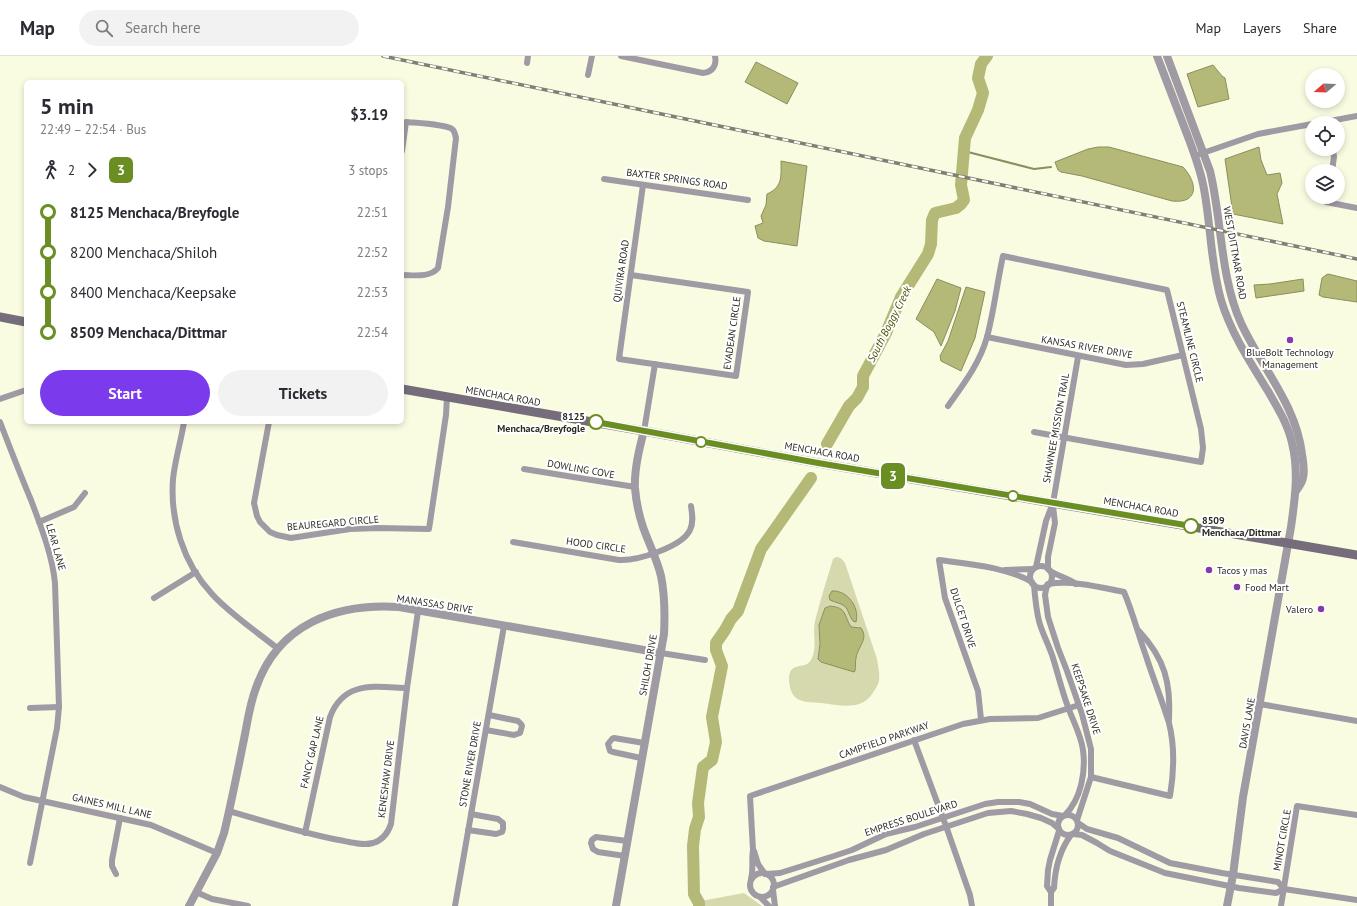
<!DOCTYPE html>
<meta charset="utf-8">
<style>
body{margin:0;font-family:"PT Sans",sans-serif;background:#f2f2f3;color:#2b2b33;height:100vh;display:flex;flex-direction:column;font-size:15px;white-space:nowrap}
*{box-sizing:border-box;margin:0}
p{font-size:13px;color:#7c7c81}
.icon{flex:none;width:22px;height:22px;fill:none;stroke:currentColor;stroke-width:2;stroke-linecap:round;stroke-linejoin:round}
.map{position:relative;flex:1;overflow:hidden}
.side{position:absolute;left:24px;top:24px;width:380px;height:344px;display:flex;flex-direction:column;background:#fff;border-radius:6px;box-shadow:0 2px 6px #0003}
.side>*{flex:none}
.badge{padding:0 8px;border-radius:6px;font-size:14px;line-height:26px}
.needle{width:26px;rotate:251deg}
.fabs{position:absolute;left:1305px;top:12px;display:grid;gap:8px}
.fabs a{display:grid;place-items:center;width:40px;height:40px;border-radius:50%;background:#fff;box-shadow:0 2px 6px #0003;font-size:20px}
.map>.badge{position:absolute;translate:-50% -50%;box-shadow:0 0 0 2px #fff}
.legs{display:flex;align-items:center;gap:6px;height:44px;padding:0 16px;font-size:13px}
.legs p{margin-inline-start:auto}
.headline{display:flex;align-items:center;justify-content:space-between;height:68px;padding:0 16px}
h1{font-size:22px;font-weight:700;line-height:30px}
.action{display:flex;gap:8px;margin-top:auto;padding:8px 16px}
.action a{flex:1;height:46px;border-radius:24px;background:#7c3aed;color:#fff;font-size:16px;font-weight:700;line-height:46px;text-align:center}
.action a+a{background:#f2f2f3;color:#2b2b33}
ul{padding:0 16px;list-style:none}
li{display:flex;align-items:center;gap:14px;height:40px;font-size:15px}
li i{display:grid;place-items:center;width:6px;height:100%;margin:0 5px;background:currentColor}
li i::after{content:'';width:10px;height:10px;margin:-5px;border:3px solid;border-radius:50%;background:#fff}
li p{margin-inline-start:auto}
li:first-child i{background:linear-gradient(#0000 50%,currentColor 0)}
li:last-child i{background:linear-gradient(currentColor 50%,#0000 0)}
header{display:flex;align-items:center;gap:24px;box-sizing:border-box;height:56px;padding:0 20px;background:#fff;border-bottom:1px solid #e1e1e2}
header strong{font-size:19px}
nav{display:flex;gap:22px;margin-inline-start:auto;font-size:14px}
.search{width:280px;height:36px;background:#f2f2f3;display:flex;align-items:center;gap:10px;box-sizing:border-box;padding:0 14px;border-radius:22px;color:#7c7c81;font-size:15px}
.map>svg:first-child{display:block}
</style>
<header>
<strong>Map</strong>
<div class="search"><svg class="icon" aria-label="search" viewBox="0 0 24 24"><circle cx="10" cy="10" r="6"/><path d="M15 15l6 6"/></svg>Search here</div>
<nav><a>Map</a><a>Layers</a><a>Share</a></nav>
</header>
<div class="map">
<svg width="1357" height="850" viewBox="0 0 1357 850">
<rect width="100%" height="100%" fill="#fafce2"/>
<!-- green -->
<g fill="#d5d9ad" fill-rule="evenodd">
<path d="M836,501C840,501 842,503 845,507L877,603C878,610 880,618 879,625C878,629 875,634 872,638C861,655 839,649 821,647C813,646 801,647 795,641C790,636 789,628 789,621C791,605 805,614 811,604C818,592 812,577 815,565C820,544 827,524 833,503ZM828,550C845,547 843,560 851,571H859L855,614L818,602L820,588L819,568L825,552Z"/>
<path d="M744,837L762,850H701V845Z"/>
</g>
<!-- water -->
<g fill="#b5b978" stroke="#8b8e5e">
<path d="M756,6L798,27L787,48L745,26Z"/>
<path d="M1213,9L1222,20L1225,22L1229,43L1198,51L1187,18Z"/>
<path d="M1098,91H1109L1183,111C1198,127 1199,148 1172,145L1082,120L1061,116L1058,114L1055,106L1088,93Z"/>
<path d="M1259,91L1261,104L1267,119L1280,117L1282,127L1277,138L1283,168L1233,158L1225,103Z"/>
<path d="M781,105L807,110L797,190L764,185L758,182L755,170L763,167L761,160L766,149L767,138C783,131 781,120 781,105Z"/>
<path d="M1328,218L1357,225V246L1323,241L1319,239L1322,222L1326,219Z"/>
<path d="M937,223L961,232L955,255L941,290L934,276L916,263Z"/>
<path d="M1303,223L1304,235L1256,242L1254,229L1270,228Z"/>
<path d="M966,231L985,236L975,282L961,315L941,305L940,300L948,285Z"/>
<path d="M832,535C847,534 860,551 856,566L853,565C850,561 849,557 847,553C843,547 836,547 830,544L829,540Z"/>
<path d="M830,550C847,551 844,560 851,571L861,572C869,583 858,590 856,602C855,606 856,610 855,615L854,616L821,606L818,603L820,588L819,569L825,552Z"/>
</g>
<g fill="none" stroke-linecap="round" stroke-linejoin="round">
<!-- stream -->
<path stroke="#8b8e5e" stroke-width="2" d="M964,95L1034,113L1051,111"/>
<!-- river -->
<g stroke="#b5b978" stroke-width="12">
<path d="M827,388L849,350L857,342L863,331V320L886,277L901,241L928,198L931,188L932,164L935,157L956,152L961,148L964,144L961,129L965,82L978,54L983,37L978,22L981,8L987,0"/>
<path d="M699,850V847L694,838L693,790L695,773L699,761L698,747L703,711L712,704L716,686L712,661L722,610L716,594V587L725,574L731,563L738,555L761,493L811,422"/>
</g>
<!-- minor -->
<g stroke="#a09aa4" stroke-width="6">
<path d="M621,0L703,17C713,16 717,9 715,0"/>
<path d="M527,7L528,0"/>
<path d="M588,19L592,0"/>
<path d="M1319,67L1357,60"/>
<path d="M402,95L406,66C416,67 444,68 452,73C455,75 455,79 456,82L448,151L438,212C430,222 413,219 402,219"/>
<path d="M1200,98L1258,78L1312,68"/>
<path d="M1332,115L1334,101L1333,93"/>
<path d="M604,123L748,144"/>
<path d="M1327,141L1326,146L1357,152"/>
<path d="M631,219L748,236L736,320L619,303L643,129"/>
<path d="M987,281L1126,309L1143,308L1183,299"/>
<path d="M0,343L26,334"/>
<path d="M948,350C963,329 980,307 987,281C994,255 997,227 1003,200L1167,234L1201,373L1203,392L1201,406L1034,376"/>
<path d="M0,366C10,392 20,418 31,444C41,471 52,498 55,527L59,651L57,672L30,807"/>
<path d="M184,366C181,385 175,404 173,423C170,464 183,507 212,538C229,557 257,576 277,592"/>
<path d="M269,366L254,447L257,460L260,466L270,476L277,479L291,482L350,473L378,472L429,473L446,359L447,341"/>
<path d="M644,375L655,308"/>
<path d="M524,413L635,431"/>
<path d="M39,466L74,451L85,437"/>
<path d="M513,486L619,504C637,505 682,491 690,474C694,466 692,457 691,450"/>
<circle cx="1041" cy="521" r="11"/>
<path d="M1036,511L1046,465L1053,447L1078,301"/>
<path d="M1048,513V501L1055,467L1053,450"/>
<path d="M1005,514L1033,513"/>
<path d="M1050,515C1058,520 1068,522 1076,528"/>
<path d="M1048,528C1073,524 1099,531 1124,536C1133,557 1138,578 1146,600C1153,622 1162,644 1169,667C1175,691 1174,716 1170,740L1091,721"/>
<path d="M1034,529C1035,541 1036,553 1039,565C1042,577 1049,589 1053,602C1058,618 1062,635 1068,651C1073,665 1081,679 1083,694C1086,716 1081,743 1065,759"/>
<path d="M1047,529L1045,539L1048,561L1058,592L1067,615L1082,658L1091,693V721L1077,764"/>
<path d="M154,542L196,516"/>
<path d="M1139,575C1165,603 1171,627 1169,664"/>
<path d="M661,597L705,604"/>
<path d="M1260,648L1357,665"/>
<path d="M30,652L59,651"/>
<path d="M981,663L978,635L945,542L939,504C969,508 1006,511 1032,526"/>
<path d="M486,674L514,679L520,677L522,670L521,668L518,665L489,659"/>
<path d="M914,684L946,770L970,839L972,850"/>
<path d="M641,702L613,696L610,695L608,688L612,683L614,682L644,687"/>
<path d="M0,731L24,741L151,769L217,797"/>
<path d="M229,755C266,766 302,777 339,784C350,786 362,790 373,787C383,784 388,777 391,768L407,632L418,555"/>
<circle cx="1068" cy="769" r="10"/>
<path d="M1078,767L1087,773L1118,782L1170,807L1222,817L1278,826L1284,833"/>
<path d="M468,774L496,778L502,776L503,773V767L498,763L471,758"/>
<path d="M305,777L330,661C344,624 375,631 407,632"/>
<path d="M1073,778L1082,779L1097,787L1110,795L1165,817L1239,832L1276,837L1284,833L1357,844"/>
<path d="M754,795L758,808L765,818"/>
<path d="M625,800L598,796L593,793L591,787L592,784L596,781L627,785"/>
<circle cx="762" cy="829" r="12"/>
<path d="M116,818L112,810V804L120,762"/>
<path d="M766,818L780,817L834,800L852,794L886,778L915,771L985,748L998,746H1019L1030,748L1052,758L1063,760"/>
<path d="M751,823C754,812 751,804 753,794L750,740L963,668L990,663L1038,662L1079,649"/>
<path d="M773,831L849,804L886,794L924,778L988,757L1011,755L1027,758L1041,762L1052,767L1059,773"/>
<path d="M773,834L775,850"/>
<path d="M196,836L212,843L248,850"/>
<path d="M1051,836L1054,832C1055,812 1059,795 1071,779"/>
<path d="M760,841L769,850"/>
<path d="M455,850L504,570"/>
<path d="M1051,850V836L1047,830L1048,814L1050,804L1059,775"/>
<path d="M1281,850L1297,750L1357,759"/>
</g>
<!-- tertiary -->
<g stroke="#a09aa4" stroke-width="8">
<path d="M1157,0C1166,24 1176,49 1185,73C1192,91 1199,109 1203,128C1211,166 1210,206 1221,244C1231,277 1250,306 1268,335C1277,351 1288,368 1292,387C1299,415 1295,443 1291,471L1243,741L1233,819L1227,850"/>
<path d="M1167,0L1210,115C1222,164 1220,221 1241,267C1261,311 1296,348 1302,398C1303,405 1305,415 1303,422C1302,427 1299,431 1296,435"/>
<path d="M189,850L217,797L224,777C231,748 237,718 243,688C247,670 249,650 256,632C278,568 336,547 399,551L661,597"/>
<path d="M616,850L664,578C665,559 665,540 661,520C657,503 649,488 643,471C639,459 636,445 635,432C634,413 639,393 644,375"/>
</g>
<!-- secondary -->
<g stroke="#756d7b" stroke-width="9">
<path d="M0,261L26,266"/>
<path d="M402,333L644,375L818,407L1357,499"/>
</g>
<!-- rail casing -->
<g stroke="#7f8070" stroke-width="3.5">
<path id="rail" d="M383,0L1357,203"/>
</g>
<!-- rail -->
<use href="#rail" stroke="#fff" stroke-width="2" stroke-dasharray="6" stroke-linecap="butt"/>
</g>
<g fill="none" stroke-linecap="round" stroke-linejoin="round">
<!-- line-1 casing -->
<g stroke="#fff" stroke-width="9">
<path id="line-1" d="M596,366L818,407L1191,470"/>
</g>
<!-- line-1 -->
<use href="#line-1" stroke="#6b8e23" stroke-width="6"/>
</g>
<!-- markers -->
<g fill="#833aac" stroke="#fff" stroke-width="1.5">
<circle cx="1290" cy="284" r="4"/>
<circle cx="1209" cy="514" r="4"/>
<circle cx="1237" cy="531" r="4"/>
<circle cx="1321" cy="553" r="4"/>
</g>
<g fill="#fff" stroke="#6b8e23" stroke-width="2">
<circle cx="596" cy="366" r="7"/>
<circle cx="701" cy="386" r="5"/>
<circle cx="1013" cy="440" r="5"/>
<circle cx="1191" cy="470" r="7"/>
</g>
<g text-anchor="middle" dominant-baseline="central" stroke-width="4" stroke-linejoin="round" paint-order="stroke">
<!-- street labels -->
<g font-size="10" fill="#2a2b21" stroke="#fff">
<text transform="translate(677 123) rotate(8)">BAXTER SPRINGS ROAD</text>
<text transform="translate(1235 197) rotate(80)">WEST DITTMAR ROAD</text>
<text transform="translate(621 215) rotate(-82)">QUIVIRA ROAD</text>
<text transform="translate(732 277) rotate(-82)">EVADEAN CIRCLE</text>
<text transform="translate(1190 286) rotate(76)">STEAMLINE CIRCLE</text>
<text transform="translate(1087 291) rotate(10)">KANSAS RIVER DRIVE</text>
<text transform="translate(503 340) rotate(10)">MENCHACA ROAD</text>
<text transform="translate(1056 372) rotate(-80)">SHAWNEE MISSION TRAIL</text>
<text transform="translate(822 396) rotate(10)">MENCHACA ROAD</text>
<text transform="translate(581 413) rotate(10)">DOWLING COVE</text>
<text transform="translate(1141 451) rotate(10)">MENCHACA ROAD</text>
<text transform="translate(333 467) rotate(-5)">BEAUREGARD CIRCLE</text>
<text transform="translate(596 489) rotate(8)">HOOD CIRCLE</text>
<text transform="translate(56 491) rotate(74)">LEAR LANE</text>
<text transform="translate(435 548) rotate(9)">MANASSAS DRIVE</text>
<text transform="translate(963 562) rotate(72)">DULCET DRIVE</text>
<text transform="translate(648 609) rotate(-80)">SHILOH DRIVE</text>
<text transform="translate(1086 643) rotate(72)">KEEPSAKE DRIVE</text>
<text transform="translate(1247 667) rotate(-80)">DAVIS LANE</text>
<text transform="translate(884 684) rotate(-19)">CAMPFIELD PARKWAY</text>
<text transform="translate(312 696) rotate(-77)">FANCY GAP LANE</text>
<text transform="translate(470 708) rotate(-80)">STONE RIVER DRIVE</text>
<text transform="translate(386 723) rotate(-83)">KENESHAW DRIVE</text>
<text transform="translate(112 750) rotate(13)">GAINES MILL LANE</text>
<text transform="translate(911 762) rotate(-18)">EMPRESS BOULEVARD</text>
<text transform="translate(1282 784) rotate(-80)">MINOT CIRCLE</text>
</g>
<!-- poi labels -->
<g font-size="10" fill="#2a2b21" stroke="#fff" text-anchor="start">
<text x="1290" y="296" text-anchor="middle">BlueBolt Technology<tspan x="1290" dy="12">Management</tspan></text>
<text x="1217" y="514">Tacos y mas</text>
<text x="1245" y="531">Food Mart</text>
<text x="1313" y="553" text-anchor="end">Valero</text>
</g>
<!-- stop labels -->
<g font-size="10" font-weight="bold" fill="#2a2b21" stroke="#fff" text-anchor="end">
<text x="585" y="360">8125<tspan x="585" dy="12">Menchaca/Breyfogle</tspan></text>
<text x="1202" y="464" text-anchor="start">8509<tspan x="1202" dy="12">Menchaca/Dittmar</tspan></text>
</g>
<!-- water labels -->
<g font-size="11" font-style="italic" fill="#4e5000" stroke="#fff">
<text transform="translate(889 268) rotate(-63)">South Boggy Creek</text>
</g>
</g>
</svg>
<div class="fabs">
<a><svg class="needle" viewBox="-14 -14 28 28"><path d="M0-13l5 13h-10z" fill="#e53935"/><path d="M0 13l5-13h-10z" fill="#7c7c81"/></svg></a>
<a><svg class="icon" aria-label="locate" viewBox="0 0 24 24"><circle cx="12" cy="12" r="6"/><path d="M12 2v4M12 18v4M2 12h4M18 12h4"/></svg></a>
<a><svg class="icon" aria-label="layers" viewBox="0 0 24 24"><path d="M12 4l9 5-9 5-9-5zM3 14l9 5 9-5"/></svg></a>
</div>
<b class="badge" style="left:893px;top:420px;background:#6b8e23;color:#fff">3</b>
<section class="side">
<div class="headline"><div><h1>5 min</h1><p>22:49 – 22:54 · Bus</p></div><b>$3.19</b></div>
<div class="legs"><svg class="icon" aria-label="walk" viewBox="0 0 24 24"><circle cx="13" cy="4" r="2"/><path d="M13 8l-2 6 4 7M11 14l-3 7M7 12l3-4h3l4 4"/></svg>2<svg class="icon" aria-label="forward" viewBox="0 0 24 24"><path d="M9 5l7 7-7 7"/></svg><b class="badge" style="background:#6b8e23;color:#fff">3</b><p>3 stops</p></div>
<ul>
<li><i style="color:#6b8e23"></i><b>8125 Menchaca/Breyfogle</b><p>22:51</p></li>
<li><i style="color:#6b8e23"></i><span>8200 Menchaca/Shiloh</span><p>22:52</p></li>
<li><i style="color:#6b8e23"></i><span>8400 Menchaca/Keepsake</span><p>22:53</p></li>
<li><i style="color:#6b8e23"></i><b>8509 Menchaca/Dittmar</b><p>22:54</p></li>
</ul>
<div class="action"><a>Start</a><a>Tickets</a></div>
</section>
</div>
